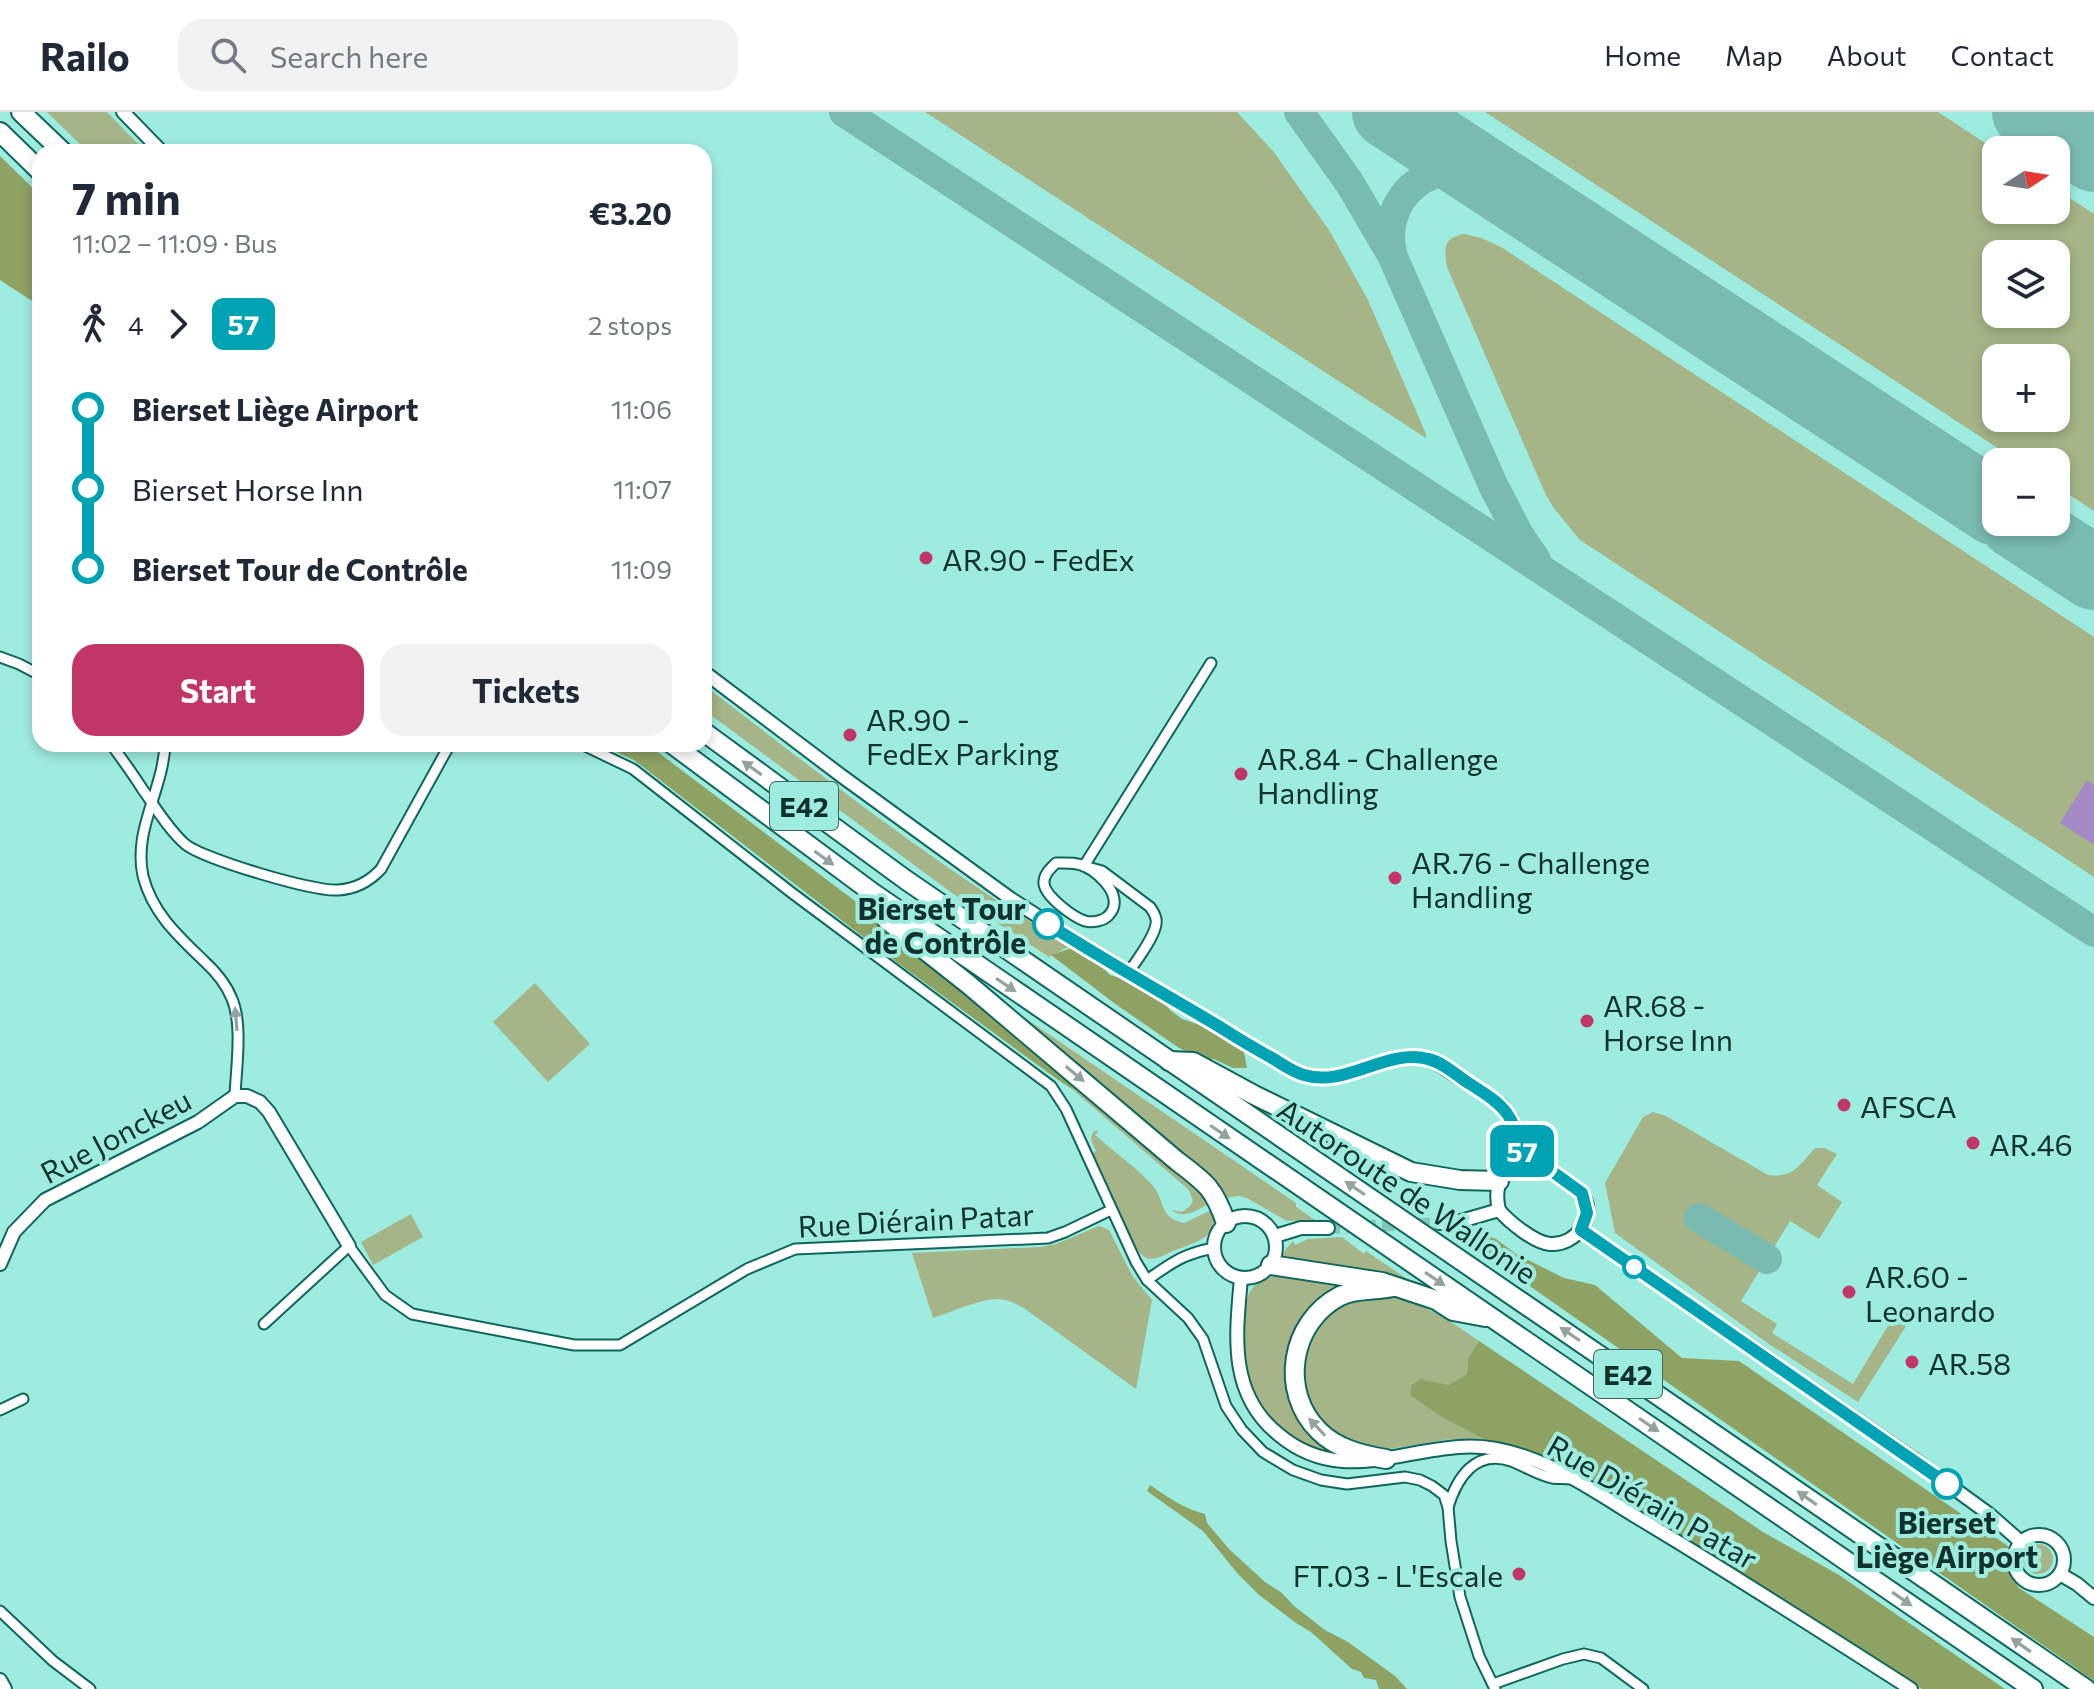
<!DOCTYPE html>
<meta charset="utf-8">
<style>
body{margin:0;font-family:Commissioner,sans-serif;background:#f2f2f3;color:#1f2937;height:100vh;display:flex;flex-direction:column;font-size:30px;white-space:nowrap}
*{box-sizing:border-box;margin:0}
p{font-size:26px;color:#747a83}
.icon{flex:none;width:44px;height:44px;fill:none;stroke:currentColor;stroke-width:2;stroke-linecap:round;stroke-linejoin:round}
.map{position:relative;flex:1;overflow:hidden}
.sheet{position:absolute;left:32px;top:32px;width:680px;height:608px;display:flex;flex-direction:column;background:#fff;border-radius:24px;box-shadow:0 4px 12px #0003}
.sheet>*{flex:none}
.badge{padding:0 16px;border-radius:12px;font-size:28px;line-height:52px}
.needle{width:52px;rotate:78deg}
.fabs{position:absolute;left:1982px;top:24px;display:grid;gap:16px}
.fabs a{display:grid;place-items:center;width:88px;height:88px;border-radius:16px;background:#fff;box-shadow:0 4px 12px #0003;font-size:40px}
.map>.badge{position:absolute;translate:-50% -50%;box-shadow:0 0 0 4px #fff}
.legs{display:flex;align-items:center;gap:12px;height:88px;padding:0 40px;font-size:26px}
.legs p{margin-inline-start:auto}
.summary{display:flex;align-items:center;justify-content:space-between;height:136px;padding:0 40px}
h1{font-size:44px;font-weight:700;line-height:60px}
.action{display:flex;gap:16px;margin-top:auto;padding:16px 40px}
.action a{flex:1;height:92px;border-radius:24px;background:#c23567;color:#fff;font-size:32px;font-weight:700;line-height:92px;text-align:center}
.action a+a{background:#f2f2f3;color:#1f2937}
ul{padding:0 40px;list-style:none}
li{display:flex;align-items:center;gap:28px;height:80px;font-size:30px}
li i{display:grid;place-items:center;width:12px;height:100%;margin:0 10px;background:currentColor}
li i::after{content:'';width:20px;height:20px;margin:-10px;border:6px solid;border-radius:50%;background:#fff}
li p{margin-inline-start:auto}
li:first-child i{background:linear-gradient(#0000 50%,currentColor 0)}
li:last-child i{background:linear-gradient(currentColor 50%,#0000 0)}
header{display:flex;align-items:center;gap:48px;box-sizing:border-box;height:112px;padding:0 40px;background:#fff;border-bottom:2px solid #e0e1e3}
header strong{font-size:38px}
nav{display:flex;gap:44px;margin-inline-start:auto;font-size:28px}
.search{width:560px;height:72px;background:#f2f2f3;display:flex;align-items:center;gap:20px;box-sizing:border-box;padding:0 28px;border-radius:24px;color:#747a83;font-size:30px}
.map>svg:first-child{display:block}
</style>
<header>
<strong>Railo</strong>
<div class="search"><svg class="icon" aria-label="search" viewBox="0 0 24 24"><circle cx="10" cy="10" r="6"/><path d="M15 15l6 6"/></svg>Search here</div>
<nav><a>Home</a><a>Map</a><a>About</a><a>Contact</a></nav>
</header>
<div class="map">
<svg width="2094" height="1577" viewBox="0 0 2094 1577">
<rect width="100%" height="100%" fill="#9eebdf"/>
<!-- green -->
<g fill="#a5b587" fill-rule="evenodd">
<path d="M47,0H107L146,40H88Z"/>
<path d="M925,0H1237L1273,39L1329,118L1368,188L1426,322V326Z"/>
<path d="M1485,0H1938L1996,38V98H2056V77L2094,102V399L2056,374V350H2019ZM1996,142H2056V202H1996ZM1996,246H2056V306H1996Z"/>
<path d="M1464,122L1481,126L1501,135L2094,525V765L1580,428L1553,395L1545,381L1447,155C1444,136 1443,126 1464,122Z"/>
<path d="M704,573C822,664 941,758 1070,834L1049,845L952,781L704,598Z"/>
<path d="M535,871L590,932L548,970L493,910Z"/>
<path d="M984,878L1296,1091V1095L1315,1108L1287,1109L1247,1086L1239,1084L1225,1086Z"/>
<path d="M1078,972L1144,1028L1210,1091C1197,1098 1185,1108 1171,1098L1182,1100L1190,1094L1193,1089L1189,1078L1072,977Z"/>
<path d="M1653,1000L1666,1004L1768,1063C1793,1066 1799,1054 1815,1036H1824L1837,1042L1817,1073L1842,1090L1819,1127L1790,1109L1741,1189L1777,1212L1772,1221L1853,1272L1901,1192L1915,1200L1858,1290L1766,1230L1615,1121L1605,1071L1643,1005Z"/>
<path d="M1099,1018L1095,1023C1113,1039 1138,1057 1153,1074C1166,1090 1158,1105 1184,1111L1214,1097C1218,1127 1197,1129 1176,1138C1157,1146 1146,1155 1134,1132L1093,1041L1096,1039C1092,1031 1089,1026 1094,1019Z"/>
<path d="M411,1102L423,1125L373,1153L361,1130Z"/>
<path d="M1099,1114L1109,1118L1133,1165L1152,1188L1136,1277L1024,1196C1016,1192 1008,1187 998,1187C979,1187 952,1200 933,1206L912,1141L1040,1135L1056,1132Z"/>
<path d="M1342,1125L1364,1142L1366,1139L1410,1169L1280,1149L1286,1137L1293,1129L1295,1133L1308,1127Z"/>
<path d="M1278,1163L1351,1174L1335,1181L1288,1262L1341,1343C1314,1338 1291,1328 1271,1306C1246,1279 1243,1243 1245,1208C1246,1197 1245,1187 1251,1178C1257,1169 1268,1166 1278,1163Z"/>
<path d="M1381,1182C1419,1188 1448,1207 1479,1229L1468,1246L1467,1262L1448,1273L1445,1307L1483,1327H1451L1377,1339L1335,1325L1311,1300L1300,1267L1309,1221L1340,1190Z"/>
<circle cx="2038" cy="1447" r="15"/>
</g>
<!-- forest -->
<g fill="#8ea264">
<path d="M0,44L40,83V194L0,168Z"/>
<path d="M599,632H647L888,814L1078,972L1072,977L1057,967L884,841L634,648Z"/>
<path d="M1072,836L1084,845L1100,853L1110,863L1152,876L1170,898L1182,907L1212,917L1243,935L1247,956H1233L1214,947H1202L1179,936L1114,891L1051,843Z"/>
<path d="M1471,1121H1479L1496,1127L1516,1142L1564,1166L1595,1173L1682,1246L1739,1249L2008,1434L2007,1455L2019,1476L2094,1525V1569L1471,1133Z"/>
<path d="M1479,1229L1763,1420L1839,1463L2005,1577H1922L1582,1364L1523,1337L1483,1327L1445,1307L1410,1283L1412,1273L1420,1267L1448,1273L1467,1262L1468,1246Z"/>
<path d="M1150,1373C1168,1385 1184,1397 1205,1402L1207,1411L1229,1437L1265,1470L1282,1481L1294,1494L1325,1518L1348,1530L1395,1564L1407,1577H1379L1376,1568L1364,1566L1361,1560L1352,1557L1311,1520L1296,1511L1259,1483L1238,1462L1203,1419L1147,1379Z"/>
</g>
<!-- water -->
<path fill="#a48bc6" d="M2087,668L2094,673V733L2060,711Z"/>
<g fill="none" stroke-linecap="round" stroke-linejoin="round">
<!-- taxiway -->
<g stroke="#7abbb1" stroke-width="30">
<path d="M844,0L2094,820"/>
<path d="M1299,0L1349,70L1392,143L1493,373L1519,423L1536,448"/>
<path d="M1392,141C1381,96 1417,53 1464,59C1478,60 1492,69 1504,75"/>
<path d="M1699,1106L1767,1147"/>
</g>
<!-- runway -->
<g stroke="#7abbb1" stroke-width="74">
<path d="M1389,0L1996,397"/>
<path d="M2029,0L2094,43"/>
<path d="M2016,410L2094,461"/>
</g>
<!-- tertiary-tunnel -->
<path stroke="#82c6bb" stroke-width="12" stroke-dasharray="12 6" stroke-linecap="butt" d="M1328,1116L1440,1111"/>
<!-- minor casing -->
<g stroke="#0f665d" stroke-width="13">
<g id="minor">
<path d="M0,545L19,552L40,563"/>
<path d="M111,632C122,647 133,662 143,678C156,696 168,717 185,732C203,747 314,780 338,778C356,777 370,769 381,757L450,632"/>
<path d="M165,632C163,679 133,717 143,764C152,800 177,823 203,848C215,859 226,871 232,887C243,913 236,956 235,984"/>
<path d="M581,632L633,657L792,781L1051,974L1066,997L1136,1150L1147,1168L1188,1206L1203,1227L1226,1294L1242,1318L1263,1340L1293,1358L1321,1368L1347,1372L1405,1365L1420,1368L1432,1374L1444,1383L1448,1395L1451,1429L1460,1485L1479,1544L1495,1577"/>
<path d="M1056,751C1066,751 1077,750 1086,755C1101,762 1126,787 1108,804C1103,809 1092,811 1085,809C1073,805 1046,785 1044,772C1043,763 1050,757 1056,751Z"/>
<path d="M1129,860C1136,849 1159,820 1156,807C1155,802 1153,799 1150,795L1102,759L1084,754L1211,551"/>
<path d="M1147,1168C1173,1150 1183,1142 1214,1136"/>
<path d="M264,1212L349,1134L385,1183L412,1202L574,1233H620L747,1157L795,1137L1048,1126L1065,1120L1111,1098"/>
<path d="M0,1298L23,1287"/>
<path d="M1448,1395C1457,1366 1475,1337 1511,1349C1524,1354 1538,1363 1552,1366C1558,1367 1565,1366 1571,1367"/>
<path d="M0,1499L53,1549L90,1577"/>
<path d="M1493,1572L1563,1547L1584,1542L1601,1546L1643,1577"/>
</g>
</g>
<!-- tertiary casing -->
<g stroke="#0f665d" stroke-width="16">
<g id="tertiary">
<path d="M123,0L162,40"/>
<path d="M704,560L843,665L1011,787L1070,825L1255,937L1303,963L1317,966L1334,965L1397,947L1414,945L1431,947L1501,993L1511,1006L1517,1020L1523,1047"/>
<path d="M1530,1046C1541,1049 1552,1058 1561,1065C1568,1070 1576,1075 1581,1081C1599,1103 1576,1134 1550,1132C1535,1131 1509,1110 1499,1098C1493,1074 1503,1050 1530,1046Z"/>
<circle cx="1245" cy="1135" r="31"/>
<path d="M1440,1111L1461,1109L1499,1098"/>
<path d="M1581,1118L1912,1346L1989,1402L2022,1431"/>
<path d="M1275,1124L1301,1116H1328"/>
<path d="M0,1152L14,1120L45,1088L198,1010L235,984H247L260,990L269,1000L349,1134"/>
<path d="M1241,1166C1236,1223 1228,1281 1278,1322C1336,1371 1393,1340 1458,1335C1479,1333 1503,1337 1523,1344C1569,1359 1609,1389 1650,1413C1738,1466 1825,1522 1911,1577"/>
<circle cx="2039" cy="1448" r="25"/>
<path d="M2060,1462L2077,1472L2094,1486"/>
<path d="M0,1568L5,1577"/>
</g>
</g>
<!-- motorway casing -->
<g stroke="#0f665d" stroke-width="22">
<g id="motorway">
<path d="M21,0L63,40"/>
<path d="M0,20L40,59"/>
<path d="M704,620L906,768L2086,1577"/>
<path d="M672,632L873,781L2033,1577"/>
<path d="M874,784L887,808L968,872L1177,1049C1206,1071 1214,1076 1226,1111"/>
<path d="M1169,949L1193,950L1254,983L1411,1060L1460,1068L1499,1069"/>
<path d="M1271,1153L1382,1170L1436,1188L1453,1199L1485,1205"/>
<path d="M1386,1347C1362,1343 1337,1337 1319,1319C1279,1280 1290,1210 1340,1184C1357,1176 1375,1179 1393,1175"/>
</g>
</g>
<!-- minor -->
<use href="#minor" stroke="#fff" stroke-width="9"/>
<!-- tertiary -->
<use href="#tertiary" stroke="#fff" stroke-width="12"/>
<!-- motorway -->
<use href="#motorway" stroke="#fff" stroke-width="18"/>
</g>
<!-- one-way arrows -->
<defs><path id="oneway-solid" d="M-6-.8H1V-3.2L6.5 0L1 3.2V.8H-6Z" transform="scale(2)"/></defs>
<g fill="#94a2a0">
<use href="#oneway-solid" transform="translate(752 656) rotate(-144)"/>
<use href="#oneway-solid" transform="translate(824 746) rotate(36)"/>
<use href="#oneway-solid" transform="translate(1006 873) rotate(34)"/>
<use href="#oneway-solid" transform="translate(236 907) rotate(-95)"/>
<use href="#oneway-solid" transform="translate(1075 962) rotate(40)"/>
<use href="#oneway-solid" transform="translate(1220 1020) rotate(34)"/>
<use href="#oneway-solid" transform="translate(1355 1076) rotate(-146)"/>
<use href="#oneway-solid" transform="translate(1435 1167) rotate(34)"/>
<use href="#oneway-solid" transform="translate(1570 1222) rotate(-146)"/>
<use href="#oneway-solid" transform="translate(1649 1313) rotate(34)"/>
<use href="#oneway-solid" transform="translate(1317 1315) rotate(-133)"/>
<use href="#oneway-solid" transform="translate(1807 1386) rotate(-145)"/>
<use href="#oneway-solid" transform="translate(1902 1487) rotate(35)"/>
<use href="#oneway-solid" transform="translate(2021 1533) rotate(-145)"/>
</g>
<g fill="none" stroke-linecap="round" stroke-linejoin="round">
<!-- line-1 casing -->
<g stroke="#fff" stroke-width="18">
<path id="line-1" d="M1048,812C1104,848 1163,881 1220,915C1237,926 1254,936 1272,946C1282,952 1293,960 1304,963C1346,976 1386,936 1428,947C1443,950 1457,964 1470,972C1508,996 1513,1002 1523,1047H1535L1582,1081L1587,1101L1581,1118L1947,1372"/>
</g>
<!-- line-1 -->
<use href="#line-1" stroke="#00a3b4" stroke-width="12"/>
</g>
<!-- markers -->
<g fill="#c23567" stroke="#9eebdf" stroke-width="3">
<circle cx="926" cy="446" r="8"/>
<circle cx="850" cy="623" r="8"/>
<circle cx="1241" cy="662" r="8"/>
<circle cx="1395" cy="766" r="8"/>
<circle cx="1587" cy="909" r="8"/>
<circle cx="1844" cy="993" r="8"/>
<circle cx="1973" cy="1031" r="8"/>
<circle cx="1849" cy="1180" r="8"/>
<circle cx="1912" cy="1250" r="8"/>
<circle cx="1519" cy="1462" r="8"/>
</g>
<g fill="#fff" stroke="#00a3b4" stroke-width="4">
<circle cx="1048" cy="812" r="14"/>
<circle cx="1634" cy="1155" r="10"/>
<circle cx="1947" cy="1372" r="14"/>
</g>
<g text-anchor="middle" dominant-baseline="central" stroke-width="8" stroke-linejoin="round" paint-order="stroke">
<!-- shield labels -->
<g fill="#9eebdf" stroke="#3b6962" stroke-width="2">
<rect x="770" y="670" width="68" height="48" rx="6"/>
<rect x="1594" y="1238" width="68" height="48" rx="6"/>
</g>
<g font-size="28" font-weight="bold" fill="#11312d">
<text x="804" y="694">E42</text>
<text x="1628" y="1262">E42</text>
</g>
<!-- poi labels -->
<g font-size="30" fill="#11312d" stroke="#9eebdf" text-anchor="start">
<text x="942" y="446">AR.90 - FedEx</text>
<text x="866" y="606">AR.90 -<tspan x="866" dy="34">FedEx Parking</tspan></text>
<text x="1257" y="645">AR.84 - Challenge<tspan x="1257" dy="34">Handling</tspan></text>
<text x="1411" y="749">AR.76 - Challenge<tspan x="1411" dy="34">Handling</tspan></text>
<text x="1603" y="892">AR.68 -<tspan x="1603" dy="34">Horse Inn</tspan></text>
<text x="1860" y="993">AFSCA</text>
<text x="1989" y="1031">AR.46</text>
<text x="1865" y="1163">AR.60 -<tspan x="1865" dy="34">Leonardo</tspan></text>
<text x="1928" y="1250">AR.58</text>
<text x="1503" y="1462" text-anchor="end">FT.03 - L'Escale</text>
</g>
<!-- stop labels -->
<g font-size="30" font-weight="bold" fill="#11312d" stroke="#9eebdf" text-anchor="end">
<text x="1026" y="795">Bierset Tour<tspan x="1026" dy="34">de Contrôle</tspan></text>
<text x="1947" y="1409" text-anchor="middle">Bierset<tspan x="1947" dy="34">Liège Airport</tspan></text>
</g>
<!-- street labels -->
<g font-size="30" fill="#11312d" stroke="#9eebdf">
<text transform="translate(115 1023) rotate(-28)">Rue Jonckeu</text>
<text transform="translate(1408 1078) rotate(34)">Autoroute de Wallonie</text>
<text transform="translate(916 1107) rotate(-3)">Rue Diérain Patar</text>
<text transform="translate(1653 1389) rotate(30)">Rue Diérain Patar</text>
</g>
</g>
</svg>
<div class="fabs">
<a><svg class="needle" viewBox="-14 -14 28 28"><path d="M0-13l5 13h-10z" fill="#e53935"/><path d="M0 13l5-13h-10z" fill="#747a83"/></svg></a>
<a><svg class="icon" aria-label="layers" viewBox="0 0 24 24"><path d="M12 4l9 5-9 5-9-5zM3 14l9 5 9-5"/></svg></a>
<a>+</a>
<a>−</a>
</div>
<b class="badge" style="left:1522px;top:1039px;background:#00a3b4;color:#fff">57</b>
<section class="sheet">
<div class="summary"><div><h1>7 min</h1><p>11:02 – 11:09 · Bus</p></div><b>€3.20</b></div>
<div class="legs"><svg class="icon" aria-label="walk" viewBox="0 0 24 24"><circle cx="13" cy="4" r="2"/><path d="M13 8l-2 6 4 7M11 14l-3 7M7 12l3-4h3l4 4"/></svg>4<svg class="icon" aria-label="forward" viewBox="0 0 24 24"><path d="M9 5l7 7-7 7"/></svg><b class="badge" style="background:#00a3b4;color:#fff">57</b><p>2 stops</p></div>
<ul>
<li><i style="color:#00a3b4"></i><b>Bierset Liège Airport</b><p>11:06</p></li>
<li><i style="color:#00a3b4"></i><span>Bierset Horse Inn</span><p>11:07</p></li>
<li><i style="color:#00a3b4"></i><b>Bierset Tour de Contrôle</b><p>11:09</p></li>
</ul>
<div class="action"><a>Start</a><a>Tickets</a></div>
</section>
</div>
